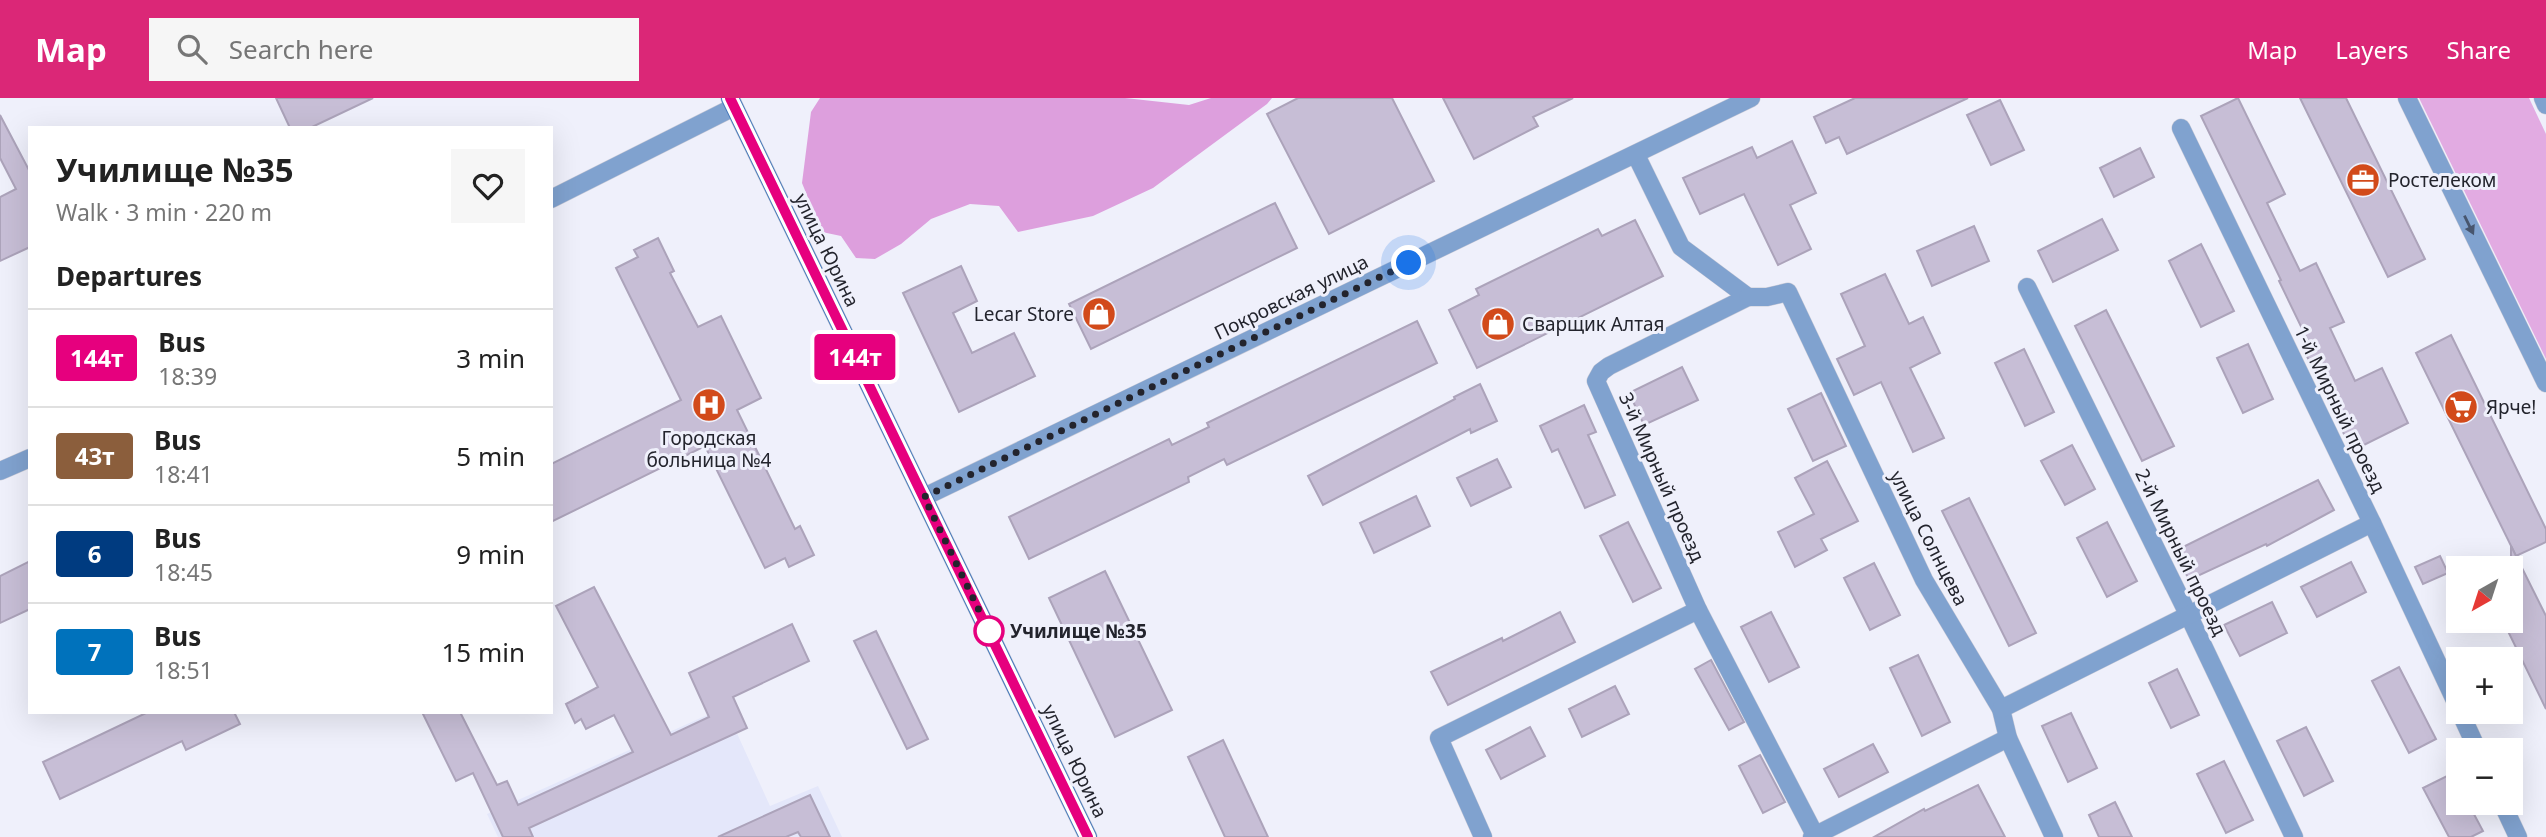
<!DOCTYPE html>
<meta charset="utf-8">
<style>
body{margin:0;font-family:"Noto Sans",sans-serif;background:#f6f6f6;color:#222;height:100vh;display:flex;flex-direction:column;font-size:26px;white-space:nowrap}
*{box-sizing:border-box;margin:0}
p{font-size:23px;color:#767676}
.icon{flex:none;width:38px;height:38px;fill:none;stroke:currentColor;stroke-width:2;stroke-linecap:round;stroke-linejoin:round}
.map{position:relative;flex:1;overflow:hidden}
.side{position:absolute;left:28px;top:28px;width:525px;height:588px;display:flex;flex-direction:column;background:#fff;border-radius:0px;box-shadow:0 7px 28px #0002}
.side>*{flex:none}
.badge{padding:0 14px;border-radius:5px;font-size:24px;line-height:46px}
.needle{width:46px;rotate:219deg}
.controls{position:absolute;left:2446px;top:458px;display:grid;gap:14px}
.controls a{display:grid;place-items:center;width:77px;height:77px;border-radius:0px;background:#fff;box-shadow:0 7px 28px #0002;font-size:35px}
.you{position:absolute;width:35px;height:35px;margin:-18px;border:5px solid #fff;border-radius:50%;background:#1a73e8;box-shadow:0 0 0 10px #1a73e833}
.map>.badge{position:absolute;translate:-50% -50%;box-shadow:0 0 0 4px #fff}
h2{padding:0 28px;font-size:26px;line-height:63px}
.round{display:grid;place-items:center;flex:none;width:74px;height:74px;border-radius:0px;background:#f6f6f6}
.headline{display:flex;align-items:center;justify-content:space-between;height:119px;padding:0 28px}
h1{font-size:33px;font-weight:700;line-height:52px}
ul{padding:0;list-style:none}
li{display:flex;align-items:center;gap:21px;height:98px;padding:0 28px;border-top:2px solid #e0e0e0}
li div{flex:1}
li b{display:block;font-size:26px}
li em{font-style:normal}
li .badge{min-width:77px;font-weight:700;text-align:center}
header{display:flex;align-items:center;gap:42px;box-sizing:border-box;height:98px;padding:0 35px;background:#db2777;color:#fff}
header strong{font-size:33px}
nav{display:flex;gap:38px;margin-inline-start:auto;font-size:24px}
.search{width:490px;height:63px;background:#f6f6f6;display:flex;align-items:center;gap:18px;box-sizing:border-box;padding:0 24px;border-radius:0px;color:#767676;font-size:26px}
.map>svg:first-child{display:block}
</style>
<header>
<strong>Map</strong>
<div class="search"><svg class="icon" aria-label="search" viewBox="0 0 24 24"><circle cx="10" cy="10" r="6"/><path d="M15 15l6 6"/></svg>Search here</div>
<nav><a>Map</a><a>Layers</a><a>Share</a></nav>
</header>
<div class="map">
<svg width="2546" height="739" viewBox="0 0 2546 739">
<rect width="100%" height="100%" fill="#eff0fb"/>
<!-- built -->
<path fill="#e4e7fa" d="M725,609L770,708L818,688L842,739H498L487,716Z"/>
<!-- green -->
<path fill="#e2abe2" d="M2419,0H2529L2546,36V261Z"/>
<!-- forest -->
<path fill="#dd9fdd" d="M820,0H1125L1189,7L1211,0H1272L1267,6L1153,90L1093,118L1018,134L999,108L970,106L931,121L901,146L875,161L856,160L841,138L822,134L802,85L811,14Z"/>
<!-- building -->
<g fill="#c7bed6" stroke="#aca3ba" stroke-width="2">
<path d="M276,0H373L310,30H290Z"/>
<path d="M1298,0H1392L1434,83L1329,136L1267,16Z"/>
<path d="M1443,0H1573L1533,19L1538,28L1474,61Z"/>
<path d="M1855,0H1968L1847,56L1839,39L1826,45L1814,19Z"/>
<path d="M2238,0L2285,96L2267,105L2300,173L2316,165L2344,224L2330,230L2355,283L2382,270L2408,325L2352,353L2303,250L2310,247L2279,183L2281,182L2201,18Z"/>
<path d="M2300,0H2346L2425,161L2388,179Z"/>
<path d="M2000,2L2024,52L1991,67L1967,17Z"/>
<path d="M0,17L30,74V149L0,163V99L16,91L0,60Z"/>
<path d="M1792,43L1816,95L1790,107L1811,151L1778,167L1744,96L1700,116L1683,80L1752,49L1757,60Z"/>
<path d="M2140,50L2154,79L2114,99L2100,70Z"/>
<path d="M1275,105L1297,150L1091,251L1069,206Z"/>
<path d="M2102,121L2118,152L2053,184L2038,153Z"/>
<path d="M1635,122L1663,178L1477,270L1449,212L1479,197L1476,191L1598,131L1602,138Z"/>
<path d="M1974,128L1989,163L1932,188L1917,153Z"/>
<path d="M658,140L674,173L670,175L698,229L721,218L761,300L737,312L795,431L800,428L814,457L789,469L785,460L765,470L705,348L551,424V366L681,302L616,170L638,159L634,152Z"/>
<path d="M2201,146L2234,213L2201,229L2169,163Z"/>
<path d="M961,168L977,203L953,215L972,255L1014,235L1035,278L959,314L903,195Z"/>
<path d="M1885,176L1909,226L1923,219L1940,255L1910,270L1944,340L1913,354L1881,284L1854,297L1837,261L1865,248L1841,196Z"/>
<path d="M2106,212L2174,348L2142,363L2075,228Z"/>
<path d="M1417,223L1437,265L1227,367L1224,361L1188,379L1189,384L1029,461L1009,419L1169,341L1172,347L1209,329L1207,325Z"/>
<path d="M2451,237L2546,431V444L2516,458L2416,255Z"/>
<path d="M2248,246L2273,301L2243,315L2217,260Z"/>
<path d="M2024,251L2054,314L2025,328L1995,265Z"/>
<path d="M1682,269L1698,302L1644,327L1629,295Z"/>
<path d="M1480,286L1497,323L1471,335L1470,331L1323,407L1308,378L1455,301L1454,299Z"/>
<path d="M1821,295L1846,348L1813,363L1788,311Z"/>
<path d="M1584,307L1596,334L1588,337L1615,397L1585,410L1558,351L1552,354L1540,328Z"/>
<path d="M2072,347L2095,391L2065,407L2041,363Z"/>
<path d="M1497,361L1511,389L1471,408L1457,380Z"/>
<path d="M1827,363L1858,423L1821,441L1827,452L1795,469L1778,434L1814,416L1795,380Z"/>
<path d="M2318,382L2334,412L2267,448L2266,446L2189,482L2175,453Z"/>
<path d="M1416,398L1430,428L1374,455L1360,425Z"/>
<path d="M1969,400L2036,535L2009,548L1942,413Z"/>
<path d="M1628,424L1661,490L1633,504L1600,438Z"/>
<path d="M2107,424L2137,483L2107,499L2077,440Z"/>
<path d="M2511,448L2546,518V611L2503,523H2511Z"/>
<path d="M2440,458L2448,475L2423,486L2415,469Z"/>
<path d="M30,463V511L0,525V478Z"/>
<path d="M2351,464L2366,494L2317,519L2301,489Z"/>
<path d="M1874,465L1900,517L1870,532L1844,480Z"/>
<path d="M1105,473L1172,612L1115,639L1049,500Z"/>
<path d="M594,489L671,637L709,619L689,575L792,526L809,563L733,599L747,630L529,730L533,739H503L473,675L456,683L422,614H460L497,687L507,683L518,707L633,654L614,617L586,631L581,621L575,625L566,606L598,589L556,508Z"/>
<path d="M2272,504L2287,535L2240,558L2224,527Z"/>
<path d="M1560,514L1575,544L1448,607L1431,574L1502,540L1503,543Z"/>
<path d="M1771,514L1799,569L1769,584L1741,529Z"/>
<path d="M876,533L928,641L907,651L854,543Z"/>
<path d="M1918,557L1950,624L1922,638L1890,570Z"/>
<path d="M1711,562L1744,624L1729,632L1695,571Z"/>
<path d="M2399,569L2436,641L2409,655L2372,583Z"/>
<path d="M2177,571L2199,617L2171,630L2149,585Z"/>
<path d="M1615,588L1629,616L1582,639L1569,611Z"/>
<path d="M148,614H234L240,626L186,652L182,643L60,701L43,664Z"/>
<path d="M2071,615L2097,670L2068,684L2042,628Z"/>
<path d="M1530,629L1545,658L1501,681L1486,652Z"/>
<path d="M2306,629L2333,683L2304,698L2277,643Z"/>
<path d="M1223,642L1268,739H1225L1188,659Z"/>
<path d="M1873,646L1888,674L1839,699L1824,671Z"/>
<path d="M1760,657L1785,704L1763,715L1739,668Z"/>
<path d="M2224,663L2253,722L2226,735L2197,676Z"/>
<path d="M2453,675L2459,687V705H2468L2483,733L2471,739H2449L2423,690Z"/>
<path d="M1978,687L2005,739H1874L1924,711L1925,713Z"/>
<path d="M810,697L830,739H801L798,734L786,739H718Z"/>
<path d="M2115,704L2132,739H2099L2089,717Z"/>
</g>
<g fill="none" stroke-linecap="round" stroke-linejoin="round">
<!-- minor casing -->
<g stroke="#cacbd6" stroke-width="19">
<g id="minor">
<path d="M2181,30L2372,425L2459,611"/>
<path d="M1636,57L1681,149L1748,199L1609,268L1601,274L1596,283L1698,512L1816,739"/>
<path d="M551,101L734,9"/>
<path d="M2027,189L2188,516L2294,739"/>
<path d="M1748,199H1767L1788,194L1924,482L2001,611L2008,640L2054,739"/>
<path d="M0,373L30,360"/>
<path d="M2001,611L2372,425"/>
<path d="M2460,614L2478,653"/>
<path d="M2502,705L2518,739"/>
<path d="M1483,739L1439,640L1698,512"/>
<path d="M1812,739L2008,640"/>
</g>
</g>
<!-- tertiary casing -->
<g stroke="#cacbd6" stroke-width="19">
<g id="tertiary">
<path d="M2407,0L2546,285"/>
<path d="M2543,0L2546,7"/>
<path d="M924,399L1751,0"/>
</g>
</g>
<!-- secondary casing -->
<g stroke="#cacbd6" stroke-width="19">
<path id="secondary" d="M730,0L1088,739"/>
</g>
<!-- minor -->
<use href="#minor" stroke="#80a2cf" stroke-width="18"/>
<!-- tertiary -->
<use href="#tertiary" stroke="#80a2cf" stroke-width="18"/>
<!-- secondary -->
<use href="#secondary" stroke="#487abc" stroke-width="18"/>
</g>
<!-- one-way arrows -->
<defs><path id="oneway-solid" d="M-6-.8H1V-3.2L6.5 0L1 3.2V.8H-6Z" transform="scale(1.75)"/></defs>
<use fill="#48566e" href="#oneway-solid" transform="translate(2469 127) rotate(64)"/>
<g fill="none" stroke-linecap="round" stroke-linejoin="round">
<!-- line casing -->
<g stroke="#fff" stroke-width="16">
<path id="line" d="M730,0L1088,739"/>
</g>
<!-- line -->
<use href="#line" stroke="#e6007e" stroke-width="10"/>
<!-- walk -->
<path stroke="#23242d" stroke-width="7" stroke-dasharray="0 12.6" d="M989,533L992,539L924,399L1409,165"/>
</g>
<!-- icons -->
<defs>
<g id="office-disc" transform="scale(1.75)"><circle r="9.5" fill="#d24a1a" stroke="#eff0fb"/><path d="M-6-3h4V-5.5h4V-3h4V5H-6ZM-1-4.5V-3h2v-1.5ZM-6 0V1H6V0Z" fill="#fff"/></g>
<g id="shop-disc" transform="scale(1.75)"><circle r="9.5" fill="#d24a1a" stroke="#eff0fb"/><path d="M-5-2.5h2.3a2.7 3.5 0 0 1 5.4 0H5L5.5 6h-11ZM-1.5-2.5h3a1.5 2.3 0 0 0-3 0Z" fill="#fff"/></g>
<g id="hospital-disc" transform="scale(1.75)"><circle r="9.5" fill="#d24a1a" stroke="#eff0fb"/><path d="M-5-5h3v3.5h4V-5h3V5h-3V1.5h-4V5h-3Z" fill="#fff"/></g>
<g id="supermarket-disc" transform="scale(1.75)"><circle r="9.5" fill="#d24a1a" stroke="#eff0fb"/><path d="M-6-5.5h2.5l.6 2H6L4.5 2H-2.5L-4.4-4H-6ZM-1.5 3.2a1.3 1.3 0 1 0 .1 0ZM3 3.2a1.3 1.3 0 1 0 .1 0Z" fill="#fff"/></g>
</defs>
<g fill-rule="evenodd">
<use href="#office-disc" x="2363" y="82"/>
<use href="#shop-disc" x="1099" y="216"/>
<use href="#shop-disc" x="1498" y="226"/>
<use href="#hospital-disc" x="709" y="307"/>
<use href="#supermarket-disc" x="2461" y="309"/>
</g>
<!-- markers -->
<circle fill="#fff" stroke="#e6007e" stroke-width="3.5" cx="989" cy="533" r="14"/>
<g text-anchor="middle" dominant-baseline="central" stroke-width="6" stroke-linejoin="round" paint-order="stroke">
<!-- poi labels -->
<g font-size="19" fill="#23242d" stroke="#eff0fb" text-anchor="start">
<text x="2388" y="82">Ростелеком</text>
<text x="1074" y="216" text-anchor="end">Lecar Store</text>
<text x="1522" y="226">Сварщик Алтая</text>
<text x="2486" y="309">Ярче!</text>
<text x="709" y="340" text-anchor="middle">Городская<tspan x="709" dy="22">больница №4</tspan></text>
</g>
<!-- street labels -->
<g font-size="19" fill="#23242d" stroke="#eff0fb">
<text transform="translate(827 152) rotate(64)">улица Юрина</text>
<text transform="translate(1291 199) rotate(-26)">Покровская улица</text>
<text transform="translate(2340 311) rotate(64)">1-й Мирный проезд</text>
<text transform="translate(1662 379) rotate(66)">3-й Мирный проезд</text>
<text transform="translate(1929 440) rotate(63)">улица Солнцева</text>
<text transform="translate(2181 454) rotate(64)">2-й Мирный проезд</text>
<text transform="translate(1075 663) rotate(64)">улица Юрина</text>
</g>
<!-- stop labels -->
<g font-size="19" font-weight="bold" fill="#23242d" stroke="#eff0fb" text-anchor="start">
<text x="1010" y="533">Училище №35</text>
</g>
</g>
</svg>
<div class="controls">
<a><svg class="needle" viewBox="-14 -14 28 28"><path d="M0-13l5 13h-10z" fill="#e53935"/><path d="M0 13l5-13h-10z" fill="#767676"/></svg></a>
<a>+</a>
<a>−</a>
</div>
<div class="you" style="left:1409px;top:165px"></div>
<b class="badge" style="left:855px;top:259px;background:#e6007e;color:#fff">144т</b>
<section class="side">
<div class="headline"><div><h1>Училище №35</h1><p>Walk · 3 min · 220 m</p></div><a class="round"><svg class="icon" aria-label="heart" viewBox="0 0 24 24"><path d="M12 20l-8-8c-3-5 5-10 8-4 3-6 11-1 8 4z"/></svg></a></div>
<h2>Departures</h2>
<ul>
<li><span class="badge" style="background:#e6007e;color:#fff">144т</span><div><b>Bus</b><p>18:39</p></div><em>3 min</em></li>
<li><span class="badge" style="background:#8b5e3c;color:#fff">43т</span><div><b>Bus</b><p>18:41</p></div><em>5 min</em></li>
<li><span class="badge" style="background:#003b80;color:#fff">6</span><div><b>Bus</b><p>18:45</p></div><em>9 min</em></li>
<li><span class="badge" style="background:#0072bc;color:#fff">7</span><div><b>Bus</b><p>18:51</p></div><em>15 min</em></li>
</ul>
</section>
</div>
